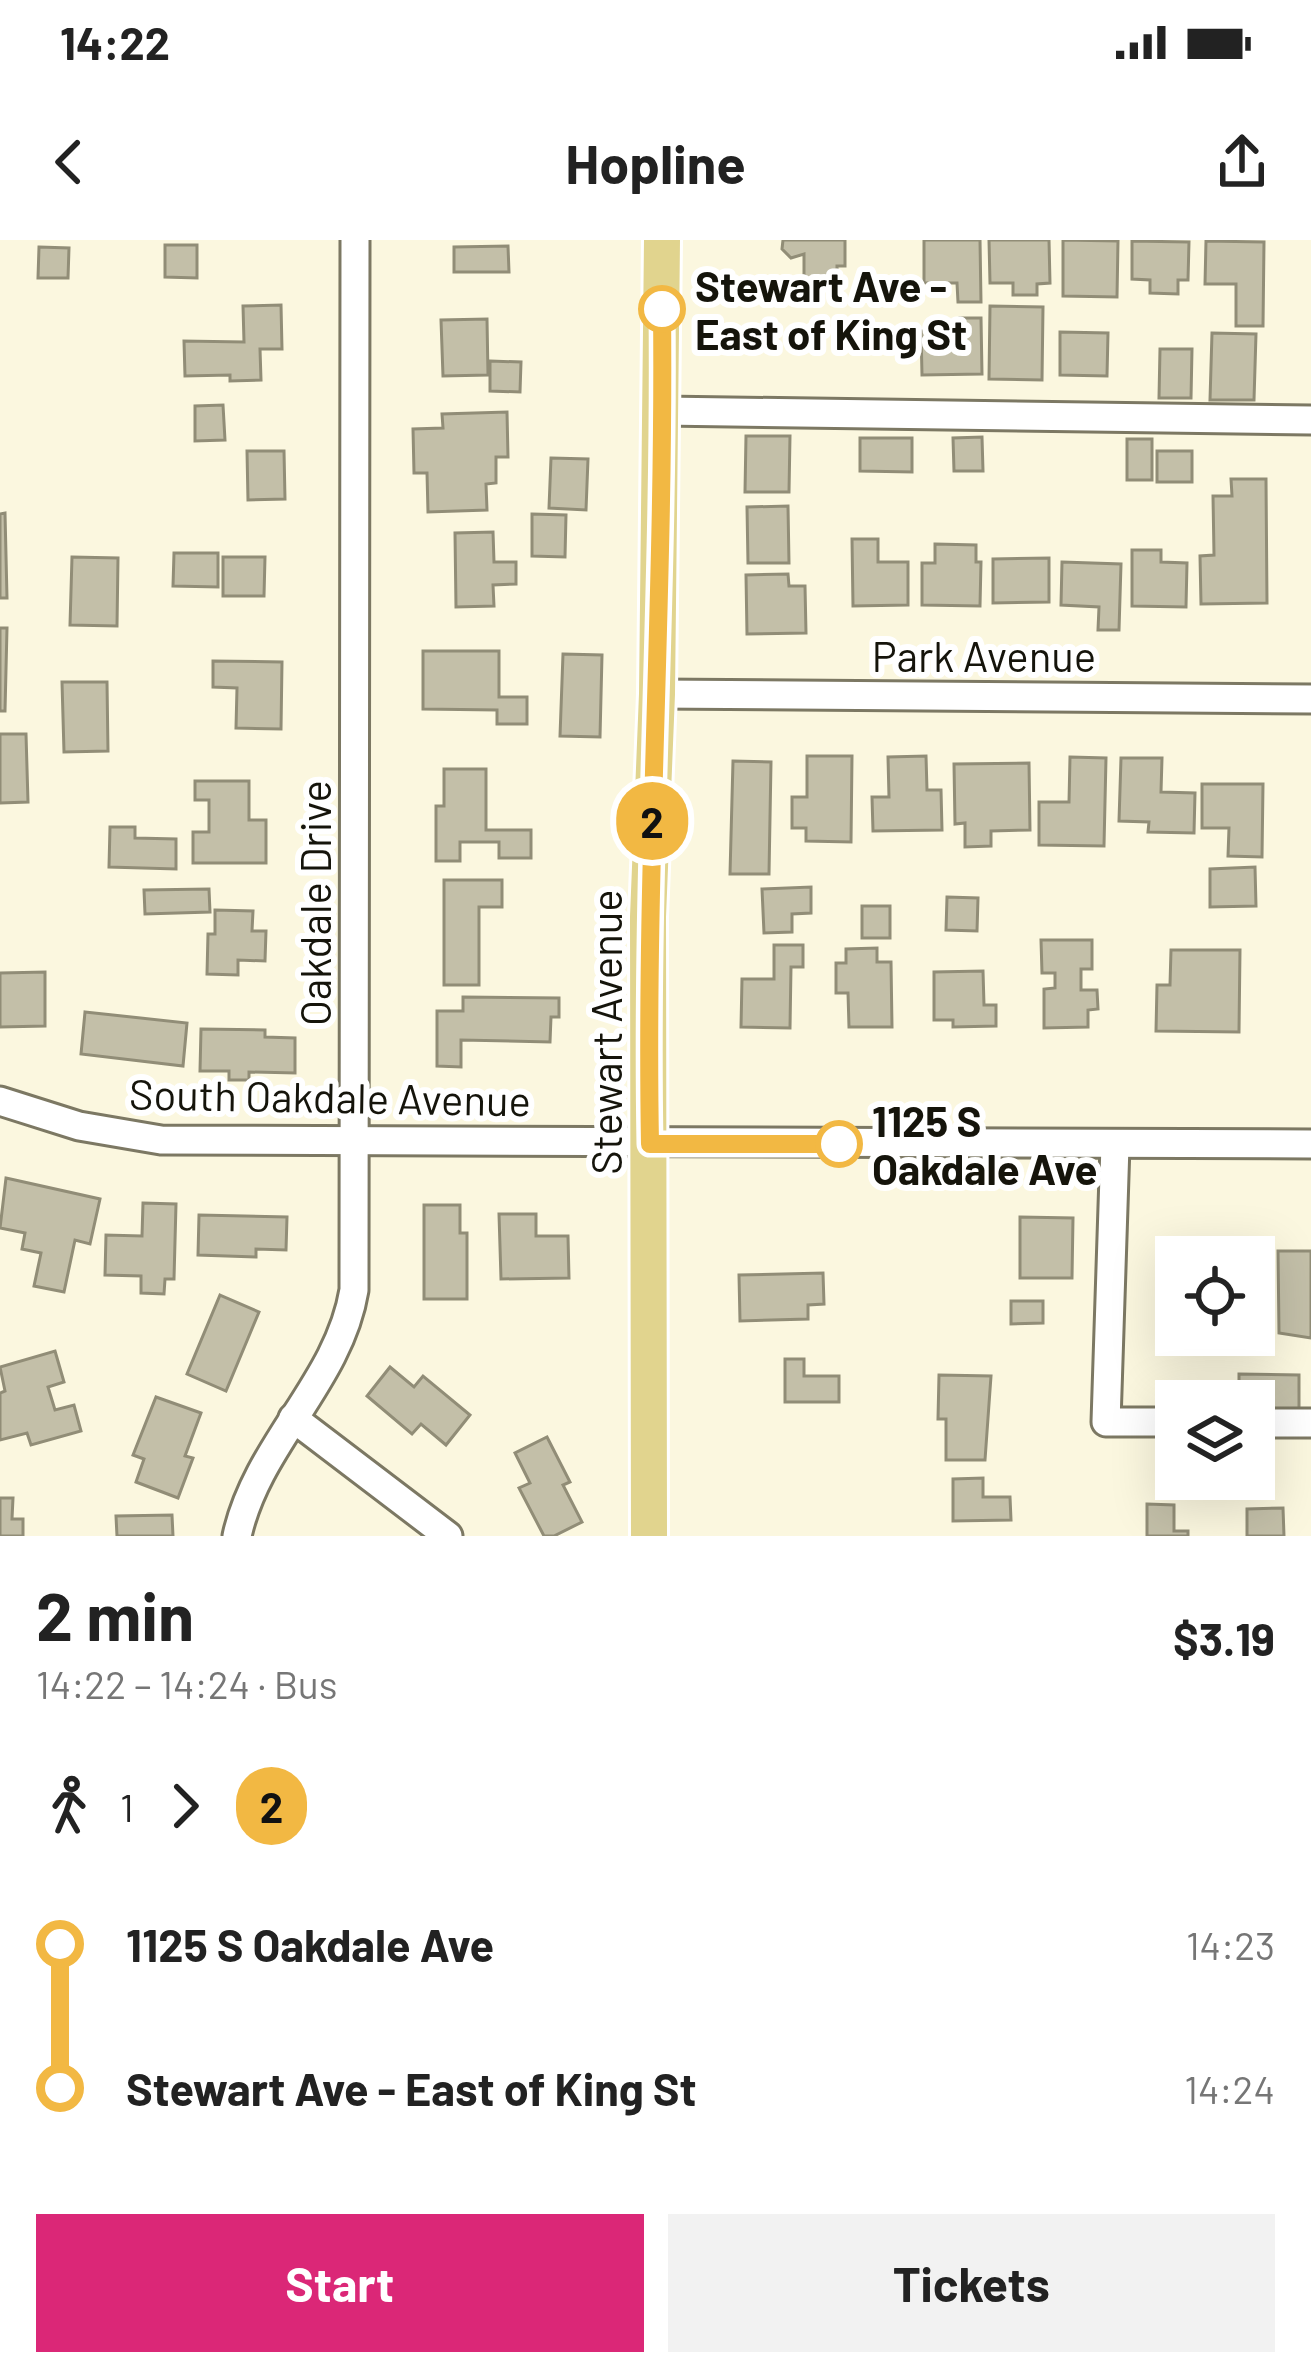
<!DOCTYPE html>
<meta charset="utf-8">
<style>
body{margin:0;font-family:Barlow,sans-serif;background:#f2f2f2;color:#222;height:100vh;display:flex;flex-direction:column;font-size:45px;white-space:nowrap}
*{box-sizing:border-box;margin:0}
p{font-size:39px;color:#767676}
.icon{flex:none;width:66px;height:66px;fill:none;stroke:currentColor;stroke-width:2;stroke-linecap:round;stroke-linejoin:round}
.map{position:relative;height:1296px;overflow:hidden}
.details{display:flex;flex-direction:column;background:#fff;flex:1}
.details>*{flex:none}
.badge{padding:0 24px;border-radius:39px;font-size:42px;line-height:78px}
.tools{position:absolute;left:1155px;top:996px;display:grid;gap:24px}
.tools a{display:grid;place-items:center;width:120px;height:120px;border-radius:0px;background:#fff;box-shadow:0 12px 48px #0002;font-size:60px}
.map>.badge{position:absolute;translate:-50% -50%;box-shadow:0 0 0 6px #fff}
.legs{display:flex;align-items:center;gap:18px;height:132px;padding:0 36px;font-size:39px}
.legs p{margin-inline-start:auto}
.summary{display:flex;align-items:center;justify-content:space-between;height:204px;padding:0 36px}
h1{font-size:66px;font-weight:700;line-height:90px}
.action{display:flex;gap:24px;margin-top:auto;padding:24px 36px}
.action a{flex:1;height:138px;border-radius:0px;background:#db2777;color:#fff;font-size:48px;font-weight:700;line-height:138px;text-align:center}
.action a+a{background:#f2f2f2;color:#222}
ul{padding:0 36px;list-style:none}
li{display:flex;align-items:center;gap:42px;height:144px;font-size:45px}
li i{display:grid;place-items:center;width:18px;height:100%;margin:0 15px;background:currentColor}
li i::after{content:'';width:30px;height:30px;margin:-15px;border:9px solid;border-radius:50%;background:#fff}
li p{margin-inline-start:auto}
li:first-child i{background:linear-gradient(#0000 50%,currentColor 0)}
li:last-child i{background:linear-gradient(currentColor 50%,#0000 0)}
.status{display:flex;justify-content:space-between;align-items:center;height:84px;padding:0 60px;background:#fff;direction:ltr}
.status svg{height:33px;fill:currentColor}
header{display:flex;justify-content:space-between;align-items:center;height:156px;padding:0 36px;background:#fff;font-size:54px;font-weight:700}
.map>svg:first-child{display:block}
</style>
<div class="status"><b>14:22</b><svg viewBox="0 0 49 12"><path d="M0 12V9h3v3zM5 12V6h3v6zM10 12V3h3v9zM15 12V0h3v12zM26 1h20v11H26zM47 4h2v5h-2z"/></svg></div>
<header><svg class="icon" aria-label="back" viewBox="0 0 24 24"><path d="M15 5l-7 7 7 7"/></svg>Hopline<svg class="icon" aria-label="share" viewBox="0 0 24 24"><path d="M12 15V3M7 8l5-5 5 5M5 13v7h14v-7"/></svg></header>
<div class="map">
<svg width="1311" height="1296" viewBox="0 0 1311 1296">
<rect width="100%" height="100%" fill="#fbf7df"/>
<!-- building -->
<g fill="#c3bfa8" stroke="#918d77" stroke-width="3">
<path d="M845,0V26H837V43H804V14L791,18L782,9L783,0Z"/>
<path d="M924,0H980L981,62H958L957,43H924Z"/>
<path d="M989,0H1049L1050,43L1037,44V55H1013V43H990Z"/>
<path d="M1063,0L1118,1L1117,57L1063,56Z"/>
<path d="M1132,1L1189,2L1188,40H1178V54L1150,53V40L1132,39Z"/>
<path d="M1206,1L1264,2L1263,86H1236V44H1205Z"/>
<path d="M165,5H197V38L165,37Z"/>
<path d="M508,6L509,32H454V7Z"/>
<path d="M39,7L69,8L68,38H38Z"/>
<path d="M281,65L282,109H260L261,140L230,141V135L185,136L184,101L244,102L243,66Z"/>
<path d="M990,66L1043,67L1042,140L989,139Z"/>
<path d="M960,78H981L982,134L922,135L921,91L960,90Z"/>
<path d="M487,79L488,135L443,136L441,80Z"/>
<path d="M1060,92L1108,93L1107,136L1060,135Z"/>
<path d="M1212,93L1256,94L1254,160H1210Z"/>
<path d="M1160,109H1192L1191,158H1159Z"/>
<path d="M490,121L521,122L520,152L490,151Z"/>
<path d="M223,165L225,200L195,201V166Z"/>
<path d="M507,172L508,217H496V243L486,244L487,270L428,272L427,233H414L413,189L443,188L442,174Z"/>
<path d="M746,196H790L789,252H745Z"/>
<path d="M982,197L983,231H954L953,198Z"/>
<path d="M860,198H912V232L860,231Z"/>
<rect x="1127" y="199" width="25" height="41"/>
<path d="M247,211H284L285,259L248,260Z"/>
<rect x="1157" y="211" width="35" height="31"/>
<path d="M551,218L588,219L586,270L549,268Z"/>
<path d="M1231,239H1266L1267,363L1201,364L1200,316L1214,315L1213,256H1232Z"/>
<path d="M788,266L789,323H748L747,267Z"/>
<path d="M5,273L7,358H0V274Z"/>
<path d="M532,274L566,275L565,317L532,316Z"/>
<path d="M493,292L494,322H516V344L493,345L494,366L456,367L455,293Z"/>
<path d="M852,299H878V322H908V365L853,366Z"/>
<path d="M935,304L976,305V322H981L980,366L922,365V323H935Z"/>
<path d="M1132,310H1161V322L1187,323L1186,367L1132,366Z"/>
<path d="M174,313H218V347L173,346Z"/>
<path d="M72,317L118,318L117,386L70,385Z"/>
<path d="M223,317H265L264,356H223Z"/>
<path d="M1049,318V362L993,363V319Z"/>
<path d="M1062,322L1121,324L1119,390H1098L1099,367L1061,365Z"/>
<path d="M788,334L789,346H805L806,393L747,394L746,335Z"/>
<path d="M0,388H7L5,471H0Z"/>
<path d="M423,411H499V457H527V484H497V470L423,469Z"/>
<path d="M563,414L602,415L600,497L560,496Z"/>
<path d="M213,421L282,422L281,489L236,488L237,448L213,447Z"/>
<path d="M62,442H107L108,511L64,512Z"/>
<path d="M0,494H26L28,562L0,563Z"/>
<path d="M807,516H852L851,602L806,601V588H792V557H807Z"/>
<path d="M926,516L927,550H941L942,590L873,591L872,557H889L888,517Z"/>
<path d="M1070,517L1106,518L1104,606L1039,605V562H1069Z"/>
<path d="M1121,518H1162L1161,552L1195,553L1194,593L1148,592L1149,582L1119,581Z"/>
<path d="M733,521L771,522L769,634H730Z"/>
<path d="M1029,523L1030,590L991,591V606L965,607V583L955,584L954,524Z"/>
<path d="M444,529H486V590H531V618H499V602H460V621H436V566H444Z"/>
<path d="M195,541H249V580H266V623H193V592H209V560H195Z"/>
<path d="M1202,544H1263L1262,617L1228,616L1229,588H1202Z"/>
<path d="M110,587H135V598L176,599V629L109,627Z"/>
<path d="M1255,627L1256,666L1210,667V629Z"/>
<path d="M444,640H502V667H479V745H444Z"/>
<path d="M811,647V673L792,674V692L764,693L762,649Z"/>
<path d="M209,649L210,672L145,674L144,650Z"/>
<path d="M947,657L978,658L977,691L946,690Z"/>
<rect x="862" y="666" width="28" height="32"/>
<path d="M215,670L253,671L252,691H266L265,721L238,720V735L207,734L208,694H215Z"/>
<path d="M1041,700H1092V729H1081V750H1097L1098,769L1088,770V787L1044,788V749L1055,748V733H1042Z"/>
<path d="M774,705H803V727H791L790,788L741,787L742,739H774Z"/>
<path d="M877,708V722H891L892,787H849L848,753H836V723H846V709Z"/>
<path d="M1171,710H1240L1239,792L1156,791L1157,745H1170Z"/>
<path d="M983,731L984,765H996V786L953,787V780H934V732Z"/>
<path d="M45,732V786L0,787V733Z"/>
<path d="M463,757L559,758V777H551L550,802L461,800V827L437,826V771H463Z"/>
<path d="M85,772L187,783L183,826L81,814Z"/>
<path d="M201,789L265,790V797L295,798V833L249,832V840H229V831H200Z"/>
<path d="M6,938L100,959L90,1004L75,1000L64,1052L34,1046L41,1013L22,1009L25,993L0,988Z"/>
<path d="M143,963L176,964L174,1039H165L164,1054L141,1053V1036L105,1035L106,995L142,996Z"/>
<path d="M424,965H460V993H467V1059H424Z"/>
<path d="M499,974H536V996H568L569,1038L501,1039Z"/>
<path d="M199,975L287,977L286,1010L256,1009V1017L198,1015Z"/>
<path d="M1020,977L1073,978L1072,1038H1020Z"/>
<path d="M1161,1004H1185V1012L1226,1013V1017H1176V1034H1160Z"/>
<path d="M1278,1011H1311V1098L1279,1093Z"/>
<path d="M823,1033L824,1064L808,1065V1079L740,1081L739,1035Z"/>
<path d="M220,1055L259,1072L226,1151L187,1134Z"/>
<path d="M1011,1061H1043V1083L1011,1084Z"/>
<path d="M55,1111L64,1142L48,1147L55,1170L74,1165L81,1191L31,1205L27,1193L0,1200V1153L5,1151L0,1127Z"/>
<path d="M785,1119H804V1136H839V1162H785Z"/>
<path d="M390,1127L414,1147L423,1136L470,1175L446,1205L421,1184L412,1194L367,1156Z"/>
<path d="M1239,1134L1299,1135V1170L1254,1169V1161H1239Z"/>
<path d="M939,1135L991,1136L985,1220H946V1179H938Z"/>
<path d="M156,1157L201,1173L185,1216L193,1218L178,1258L136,1242L144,1219L133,1215Z"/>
<path d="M547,1197L570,1242L563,1245L582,1282L554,1296H544L519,1248L530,1243L515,1213Z"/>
<path d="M983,1238V1257H1010L1011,1280L953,1281V1239Z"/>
<path d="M0,1258H13L12,1279H23V1296H0Z"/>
<path d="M1147,1264L1174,1265V1291H1188V1296H1147Z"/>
<path d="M1283,1268L1284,1296H1247V1269Z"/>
<path d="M172,1275L173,1296H117L116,1276Z"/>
</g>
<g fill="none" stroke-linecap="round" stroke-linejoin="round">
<!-- minor casing -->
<g stroke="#7c7863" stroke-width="33">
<g id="minor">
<path d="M663,171L1311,180"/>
<path d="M657,454L1311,459"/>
<path d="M0,861L79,886L161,900L1311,904"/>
<path d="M1115,905L1106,1182H1176"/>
<path d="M293,1178L448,1296"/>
<path d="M1254,1183H1311"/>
<path d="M237,1296C257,1204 339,1142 354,1050L355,0"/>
</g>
</g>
<!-- major casing -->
<g stroke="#fff" stroke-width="42">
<path id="major" d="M649,1296L648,677L657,454L662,0"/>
</g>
<!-- minor -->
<use href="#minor" stroke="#fff" stroke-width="27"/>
<!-- major -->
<use href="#major" stroke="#e1d48e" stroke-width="36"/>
</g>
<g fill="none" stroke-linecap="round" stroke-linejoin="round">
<!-- line-1 casing -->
<g stroke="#fff" stroke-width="27">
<path id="line-1" d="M662,69C665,348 645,626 650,904H839"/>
</g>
<!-- line-1 -->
<use href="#line-1" stroke="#f2b843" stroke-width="18"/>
</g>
<!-- markers -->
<g fill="#fff" stroke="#f2b843" stroke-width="6">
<circle cx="662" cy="69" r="21"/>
<circle cx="839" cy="904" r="21"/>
</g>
<g text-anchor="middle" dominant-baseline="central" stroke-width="12" stroke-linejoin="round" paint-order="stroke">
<!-- stop labels -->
<g font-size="42" font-weight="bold" fill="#15140b" stroke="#fff" text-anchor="start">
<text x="695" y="45">Stewart Ave -<tspan x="695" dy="48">East of King St</tspan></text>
<text x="872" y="880">1125 S<tspan x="872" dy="48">Oakdale Ave</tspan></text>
</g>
<!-- street labels -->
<g font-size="42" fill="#15140b" stroke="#fff">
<text x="984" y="415">Park Avenue</text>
<text transform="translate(314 663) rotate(-90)">Oakdale Drive</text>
<text transform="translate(605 792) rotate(-90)">Stewart Avenue</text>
<text transform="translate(330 856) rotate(1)">South Oakdale Avenue</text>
</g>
</g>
</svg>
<div class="tools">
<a><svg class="icon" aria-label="locate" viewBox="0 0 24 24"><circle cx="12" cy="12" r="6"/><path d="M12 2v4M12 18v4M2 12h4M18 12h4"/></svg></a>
<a><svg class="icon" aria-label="layers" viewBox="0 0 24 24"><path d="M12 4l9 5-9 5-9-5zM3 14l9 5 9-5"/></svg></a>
</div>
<b class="badge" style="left:652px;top:581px;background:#f2b843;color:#111">2</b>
</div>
<section class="details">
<div class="summary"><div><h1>2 min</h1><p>14:22 – 14:24 · Bus</p></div><b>$3.19</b></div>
<div class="legs"><svg class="icon" aria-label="walk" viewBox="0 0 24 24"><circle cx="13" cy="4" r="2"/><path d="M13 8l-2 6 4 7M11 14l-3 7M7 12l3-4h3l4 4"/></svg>1<svg class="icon" aria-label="forward" viewBox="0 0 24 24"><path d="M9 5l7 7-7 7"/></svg><b class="badge" style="background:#f2b843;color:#111">2</b></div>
<ul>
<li><i style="color:#f2b843"></i><b>1125 S Oakdale Ave</b><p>14:23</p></li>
<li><i style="color:#f2b843"></i><b>Stewart Ave - East of King St</b><p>14:24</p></li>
</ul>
<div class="action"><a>Start</a><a>Tickets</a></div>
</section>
